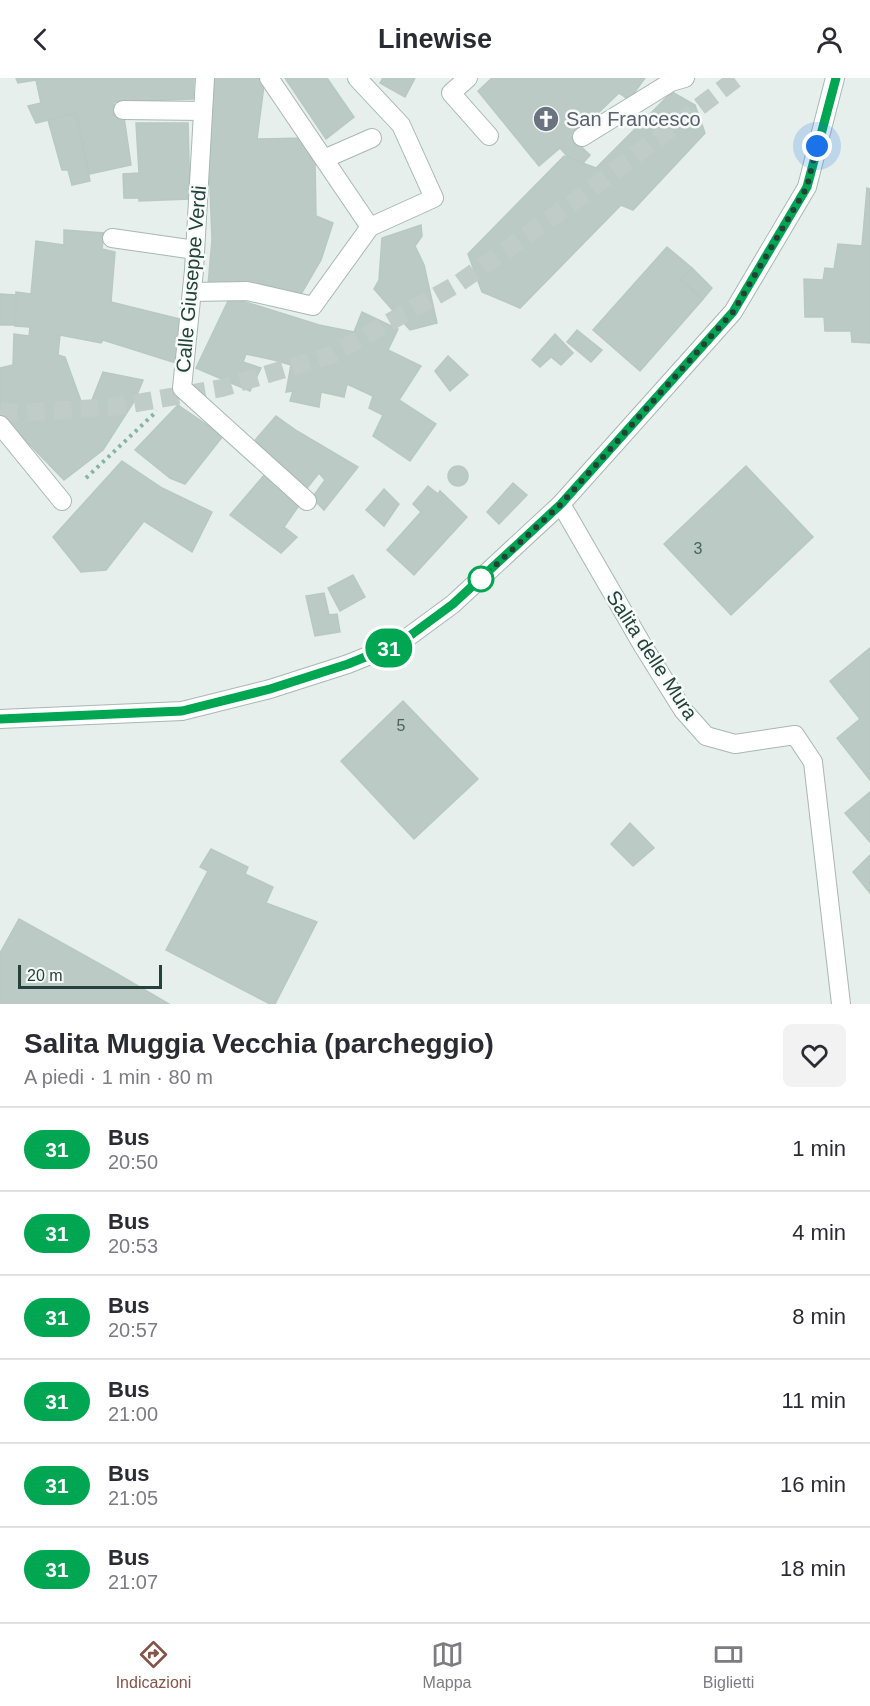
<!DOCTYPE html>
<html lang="it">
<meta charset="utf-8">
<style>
body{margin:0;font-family:Helvetica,sans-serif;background:#f2f2f3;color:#2b2b33;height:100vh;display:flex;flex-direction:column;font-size:22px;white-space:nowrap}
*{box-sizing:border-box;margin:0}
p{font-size:20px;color:#7c7c81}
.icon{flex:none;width:33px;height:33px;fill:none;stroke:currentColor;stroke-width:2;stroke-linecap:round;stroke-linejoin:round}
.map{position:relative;height:926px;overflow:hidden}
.panel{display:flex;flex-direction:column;background:#fff;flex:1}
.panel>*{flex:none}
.badge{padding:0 12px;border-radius:20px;font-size:21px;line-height:39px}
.scale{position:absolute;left:18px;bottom:15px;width:144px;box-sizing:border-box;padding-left:6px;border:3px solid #24423a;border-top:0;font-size:16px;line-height:21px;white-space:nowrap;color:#24423a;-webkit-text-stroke:4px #f7fbf9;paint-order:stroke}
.you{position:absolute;width:30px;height:30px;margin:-15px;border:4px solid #fff;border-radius:50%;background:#1a73e8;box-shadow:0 0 0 9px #1a73e833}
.map>.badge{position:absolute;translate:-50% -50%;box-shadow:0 0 0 3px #fff}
.round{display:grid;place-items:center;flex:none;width:63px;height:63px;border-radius:9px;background:#f2f2f3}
.headline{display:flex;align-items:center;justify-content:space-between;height:102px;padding:0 24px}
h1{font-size:28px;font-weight:800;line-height:45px}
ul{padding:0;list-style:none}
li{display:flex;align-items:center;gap:18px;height:84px;padding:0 24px;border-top:2px solid #e1e1e2}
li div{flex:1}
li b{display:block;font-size:22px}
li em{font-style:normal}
li .badge{min-width:66px;font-weight:700;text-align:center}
header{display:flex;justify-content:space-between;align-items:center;height:78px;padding:0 24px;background:#fff;font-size:27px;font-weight:800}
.tabs{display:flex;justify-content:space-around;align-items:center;height:84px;border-top:2px solid #e1e1e2;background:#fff;font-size:16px;color:#7c7c81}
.tabs a{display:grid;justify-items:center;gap:3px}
.tabs .selected{color:#855347}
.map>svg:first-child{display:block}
</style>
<header><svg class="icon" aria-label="back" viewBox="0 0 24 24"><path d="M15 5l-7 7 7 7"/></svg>Linewise<svg class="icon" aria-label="person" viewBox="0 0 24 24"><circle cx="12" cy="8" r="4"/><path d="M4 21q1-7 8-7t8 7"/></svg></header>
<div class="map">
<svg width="870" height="926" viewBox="0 0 870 926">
<rect width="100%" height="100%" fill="#e6efeb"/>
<!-- building -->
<g fill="#bbcac4" stroke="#b8c9c2" stroke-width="1.5">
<path d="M16,0H194L193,21L114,24V30L123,32L131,87L89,96L76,35L36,45L28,28L41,25L36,2L18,5Z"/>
<path d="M209,0H265L257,61L308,60L315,84L316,138L333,145L321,182L300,218L208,207L212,162L208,59Z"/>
<path d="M285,0H327L354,39L326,61Z"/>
<path d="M383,0H415L405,19L380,5Z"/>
<path d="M492,0H645L629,22L619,15L572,60L590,77L583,85L568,79L560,70L539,88L478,13Z"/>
<path d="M672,14L695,27L705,55L633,132L621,127L520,230L482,214L468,176L564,78L596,90Z"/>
<path d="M76,35L90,103L72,107L68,92H62L48,42Z"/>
<path d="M136,45H188L190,121L139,123V120H124L123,96L139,95Z"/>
<path d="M867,110L870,111V265L852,264L851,253H825L824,239H805L804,201L823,202L825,190L834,191L838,166L862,168Z"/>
<path d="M421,147L422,158L415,168L424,187L437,245L410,252L374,211L379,202L382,160Z"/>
<path d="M64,152L104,155L102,171L115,174L111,224L184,242L176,285L103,262L101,265L60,257L58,277L65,279L86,337L103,294L143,302L135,322L103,372L64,402L0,336V290L13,287L14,256L29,258L30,249L15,248L16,214L31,216L36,163L64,167Z"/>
<path d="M667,169L692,190L681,202L703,221L640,293L593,252Z"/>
<path d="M692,190L712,210L703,221L681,202Z"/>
<path d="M0,216L16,217L15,247H0Z"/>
<path d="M230,219L319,247L354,254L362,234L398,251L388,272L421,288L399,322L436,346L410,383L373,358L383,337L369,330L373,318L347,306L344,319L321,314L319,329L290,323L293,313L286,314L291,287L274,282L246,276L243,284L261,290L250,313L196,290Z"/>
<path d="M577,252L602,272L591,284L567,264Z"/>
<path d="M555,256L573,275L561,287L551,279L540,289L532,282Z"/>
<path d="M448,278L468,297L450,313L435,293Z"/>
<path d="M178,327L223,358L185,406L170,400L135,372Z"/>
<path d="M276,338L297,353L358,389L324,432L312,420L325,402L319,395L304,414L250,368Z"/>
<path d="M122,383L162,410L212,434L192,474L144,443L106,492L81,494L53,459Z"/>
<path d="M746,388L813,459L731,537L664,466Z"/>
<circle cx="458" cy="398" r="10"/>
<path d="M266,395L300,426L284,449L297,459L281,475L230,437Z"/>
<path d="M513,405L527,417L499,446L487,434Z"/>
<path d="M428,408L438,416L440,413L467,439L414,497L387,472L421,434L413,426Z"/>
<path d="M384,411L399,426L384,448L366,432Z"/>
<path d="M353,497L365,519L340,533L328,510Z"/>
<path d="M324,515L329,537L337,536L340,554L315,558L306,518Z"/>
<path d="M870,570V702L837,660L860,641L830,603Z"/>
<path d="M403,623L478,701L414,761L341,683Z"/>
<path d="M870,714V764L845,735Z"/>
<path d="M630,745L654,770L633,788L611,766Z"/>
<path d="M211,771L248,789L245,796L273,809L266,825L317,844L275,926H270L166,872L208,793L200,789Z"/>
<path d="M870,777V815L853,794Z"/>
<path d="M19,841L114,894L169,926H0V875Z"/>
</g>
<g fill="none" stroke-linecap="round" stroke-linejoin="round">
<!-- major-tunnel -->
<path stroke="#bfccc8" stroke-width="18" stroke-dasharray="18 9" stroke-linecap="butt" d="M0,333L17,335L114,329L222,310L331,277L459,205L576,122L737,0"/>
<!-- minor casing -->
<g stroke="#a8b8b2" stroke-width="20">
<g id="minor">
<path d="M205,0L194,192L182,310L307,423"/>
<path d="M269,0L370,149"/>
<path d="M468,0L451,15L489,58"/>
<path d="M123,32L203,33"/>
<path d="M582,59L671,4L685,0"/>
<path d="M324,81L372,60"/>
<path d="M112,160L195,172"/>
<path d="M192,214L247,213L313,228L370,149L434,120L401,47L357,0"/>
<path d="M0,347L62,423"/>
<path d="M561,426L643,568L683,632L706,658L735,666L795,657L813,684L841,926"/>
<path d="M0,641L182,633L270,611L348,586L400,565L453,526L561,426L733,234L807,109L835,0"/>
</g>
</g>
<!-- path -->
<path stroke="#86b3a5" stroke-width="4" stroke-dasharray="3 4.5" stroke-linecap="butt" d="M86,400L157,333"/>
<!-- minor -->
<use href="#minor" stroke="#fff" stroke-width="18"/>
</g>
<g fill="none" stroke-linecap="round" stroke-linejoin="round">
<!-- line casing -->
<g stroke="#fff" stroke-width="14">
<path id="line" d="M0,641L182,633L270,611L348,586L400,565L453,526L561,426L733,234L807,109L836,0"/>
</g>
<!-- line -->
<use href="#line" stroke="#00a651" stroke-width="9"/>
<!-- walk -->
<path stroke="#24423a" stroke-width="6" stroke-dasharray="0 10.8" d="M481,501L561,426L733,234L807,109L817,68"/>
</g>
<!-- icons -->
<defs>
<g id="church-disc" transform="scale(1.35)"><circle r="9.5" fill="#6b7280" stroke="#f7fbf9"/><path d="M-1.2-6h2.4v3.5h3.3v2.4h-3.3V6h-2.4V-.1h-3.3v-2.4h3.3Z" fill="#fff"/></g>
</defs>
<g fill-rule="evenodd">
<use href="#church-disc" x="546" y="41"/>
</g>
<!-- markers -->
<circle fill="#fff" stroke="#00a651" stroke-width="3" cx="481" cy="501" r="12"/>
<g text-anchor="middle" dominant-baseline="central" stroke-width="5" stroke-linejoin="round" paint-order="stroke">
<!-- number labels -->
<g font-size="16" fill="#4a645c">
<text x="698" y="470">3</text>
<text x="401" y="647">5</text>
</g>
<!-- worship labels -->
<g font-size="20" fill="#5b616d" stroke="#f7fbf9" text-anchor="start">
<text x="566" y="41">San Francesco</text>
</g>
<!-- street labels -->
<g font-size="20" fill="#24423a" stroke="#f7fbf9">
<text transform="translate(191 201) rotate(-85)">Calle Giuseppe Verdi</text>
<text transform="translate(652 577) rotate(57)">Salita delle Mura</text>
</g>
</g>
</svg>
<div class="scale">20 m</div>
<div class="you" style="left:817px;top:68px"></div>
<b class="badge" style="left:389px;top:570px;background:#00a651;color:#fff">31</b>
</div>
<section class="panel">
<div class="headline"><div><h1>Salita Muggia Vecchia (parcheggio)</h1><p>A piedi · 1 min · 80 m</p></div><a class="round"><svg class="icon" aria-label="heart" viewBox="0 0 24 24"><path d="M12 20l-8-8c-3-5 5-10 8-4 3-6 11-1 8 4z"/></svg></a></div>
<ul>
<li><span class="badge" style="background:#00a651;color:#fff">31</span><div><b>Bus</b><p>20:50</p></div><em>1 min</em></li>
<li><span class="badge" style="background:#00a651;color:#fff">31</span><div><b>Bus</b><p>20:53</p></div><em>4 min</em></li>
<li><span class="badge" style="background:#00a651;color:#fff">31</span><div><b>Bus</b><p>20:57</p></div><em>8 min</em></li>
<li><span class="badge" style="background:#00a651;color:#fff">31</span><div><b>Bus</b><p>21:00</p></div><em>11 min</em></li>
<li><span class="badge" style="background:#00a651;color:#fff">31</span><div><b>Bus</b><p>21:05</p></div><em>16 min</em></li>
<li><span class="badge" style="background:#00a651;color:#fff">31</span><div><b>Bus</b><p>21:07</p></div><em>18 min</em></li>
</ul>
</section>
<nav class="tabs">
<a class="selected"><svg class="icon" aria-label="directions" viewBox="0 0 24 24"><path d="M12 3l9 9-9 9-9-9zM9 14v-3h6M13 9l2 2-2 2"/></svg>Indicazioni</a>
<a><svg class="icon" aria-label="map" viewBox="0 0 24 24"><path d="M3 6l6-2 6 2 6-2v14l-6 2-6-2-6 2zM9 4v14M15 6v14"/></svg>Mappa</a>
<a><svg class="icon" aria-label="tickets" viewBox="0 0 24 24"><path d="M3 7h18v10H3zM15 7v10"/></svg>Biglietti</a>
</nav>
